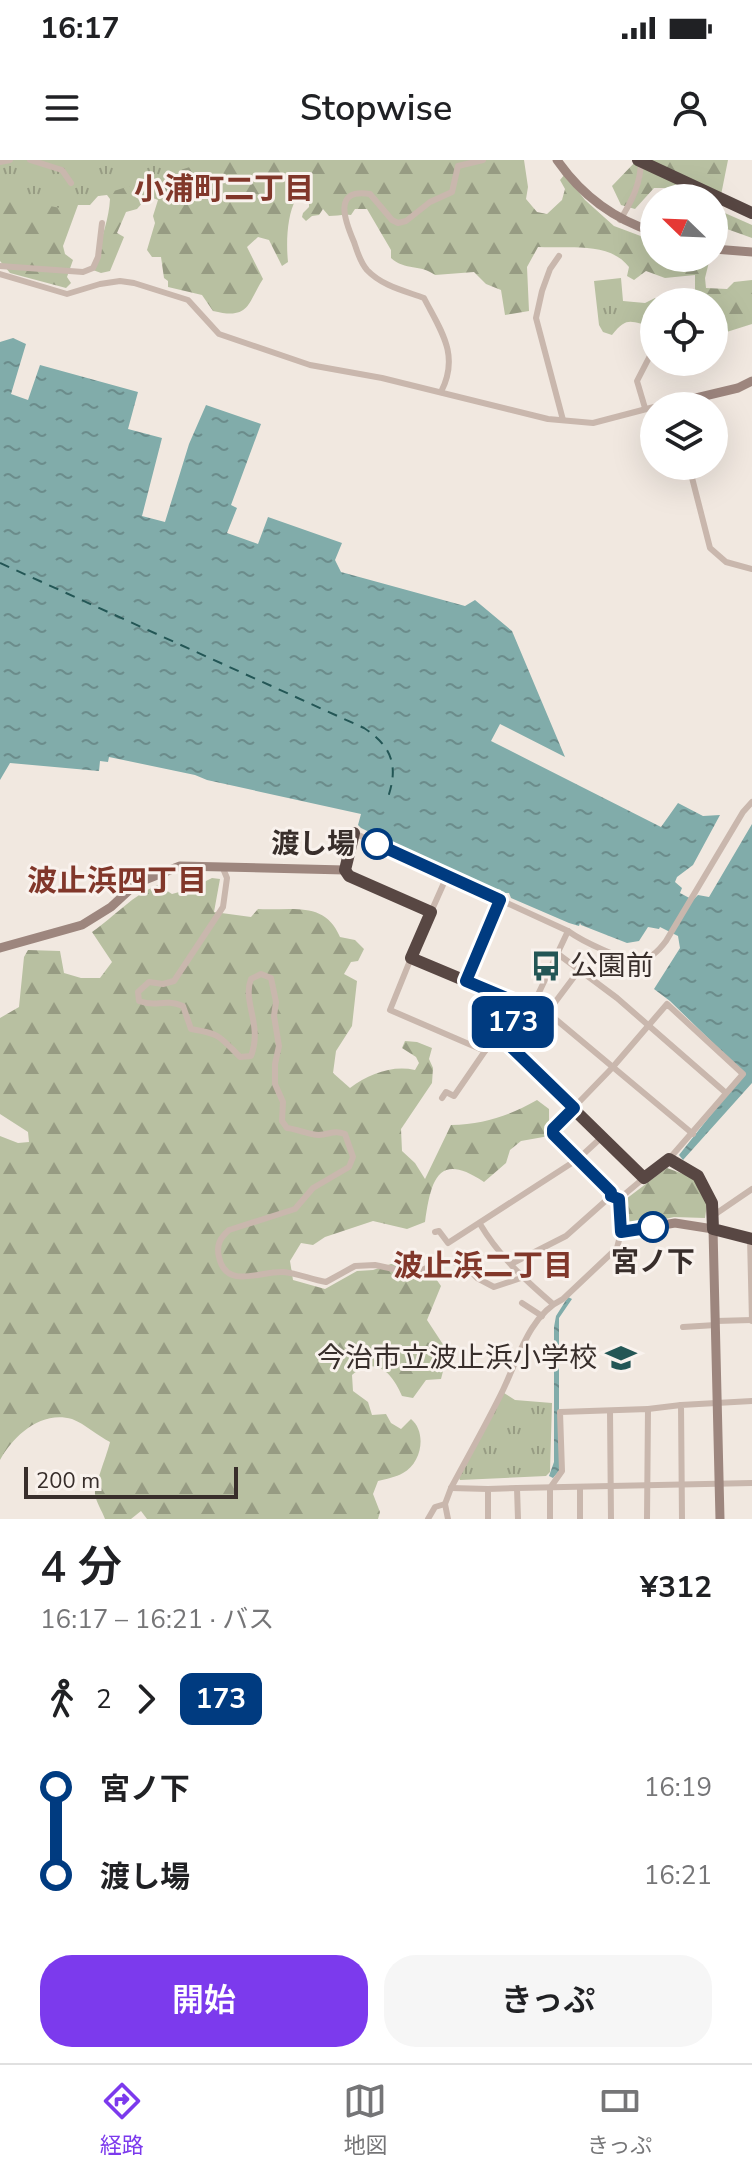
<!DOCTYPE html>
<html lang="ja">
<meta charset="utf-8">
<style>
body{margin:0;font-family:"Nunito Sans","Noto Sans JP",sans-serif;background:#f6f6f6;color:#202124;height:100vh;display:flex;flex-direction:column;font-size:30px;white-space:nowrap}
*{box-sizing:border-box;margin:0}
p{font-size:26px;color:#757577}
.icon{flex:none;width:44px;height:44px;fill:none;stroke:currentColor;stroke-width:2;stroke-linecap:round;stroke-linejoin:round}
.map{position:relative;height:1359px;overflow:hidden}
.side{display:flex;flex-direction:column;background:#fff;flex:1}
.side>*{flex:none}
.badge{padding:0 16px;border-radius:12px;font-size:28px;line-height:52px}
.needle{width:52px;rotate:293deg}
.fabs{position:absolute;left:640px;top:24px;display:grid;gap:16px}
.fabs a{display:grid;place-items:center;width:88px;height:88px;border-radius:50%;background:#fff;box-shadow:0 8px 32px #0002;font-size:40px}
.scale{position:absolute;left:24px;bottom:20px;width:214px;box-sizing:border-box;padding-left:8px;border:4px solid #382e2b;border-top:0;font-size:22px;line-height:28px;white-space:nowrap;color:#382e2b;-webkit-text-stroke:6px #f9f2ed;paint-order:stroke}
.map>.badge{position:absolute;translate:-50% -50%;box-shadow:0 0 0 4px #fff}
.legs{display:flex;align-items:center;gap:12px;height:88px;padding:0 40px;font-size:26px}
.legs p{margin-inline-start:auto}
.headline{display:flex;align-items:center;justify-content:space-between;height:136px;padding:0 40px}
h1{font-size:44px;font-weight:600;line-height:60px}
.action{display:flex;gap:16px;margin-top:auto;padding:16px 40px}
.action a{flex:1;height:92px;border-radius:32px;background:#7c3aed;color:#fff;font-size:32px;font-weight:600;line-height:92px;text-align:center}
.action a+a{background:#f6f6f6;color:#202124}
ul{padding:0 40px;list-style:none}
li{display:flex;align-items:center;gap:28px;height:88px;font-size:30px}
li i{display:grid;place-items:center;width:12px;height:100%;margin:0 10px;background:currentColor}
li i::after{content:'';width:20px;height:20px;margin:-10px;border:6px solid;border-radius:50%;background:#fff}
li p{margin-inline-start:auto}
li:first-child i{background:linear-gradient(#0000 50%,currentColor 0)}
li:last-child i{background:linear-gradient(currentColor 50%,#0000 0)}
.status{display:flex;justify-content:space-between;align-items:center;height:56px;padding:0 40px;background:#fff;direction:ltr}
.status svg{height:22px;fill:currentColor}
header{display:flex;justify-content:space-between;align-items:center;height:104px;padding:0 40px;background:#fff;font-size:36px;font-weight:600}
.dock{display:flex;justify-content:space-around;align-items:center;height:112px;border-top:2px solid #e0e0e0;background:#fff;font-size:22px;color:#757577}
.dock a{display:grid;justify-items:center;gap:4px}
.dock .selected{color:#7c3aed}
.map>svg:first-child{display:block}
</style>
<div class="status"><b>16:17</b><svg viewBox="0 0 49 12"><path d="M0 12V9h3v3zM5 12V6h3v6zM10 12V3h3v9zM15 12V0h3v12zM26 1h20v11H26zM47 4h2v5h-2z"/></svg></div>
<header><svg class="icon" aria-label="menu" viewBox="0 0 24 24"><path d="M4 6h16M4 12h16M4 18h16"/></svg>Stopwise<svg class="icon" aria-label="person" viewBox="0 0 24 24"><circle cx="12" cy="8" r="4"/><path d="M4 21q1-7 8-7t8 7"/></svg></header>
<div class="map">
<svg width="752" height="1359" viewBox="0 0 752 1359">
<defs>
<pattern id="forest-firs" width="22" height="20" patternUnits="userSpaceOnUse" patternTransform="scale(2)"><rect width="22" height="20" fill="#b8c0a1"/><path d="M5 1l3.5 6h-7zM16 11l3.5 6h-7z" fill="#979c83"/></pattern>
<pattern id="park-tufts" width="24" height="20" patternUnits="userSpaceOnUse" patternTransform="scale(2)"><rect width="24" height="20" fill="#b8c0a1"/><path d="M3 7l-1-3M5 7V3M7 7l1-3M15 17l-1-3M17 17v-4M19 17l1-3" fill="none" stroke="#979c83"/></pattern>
<pattern id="water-ripples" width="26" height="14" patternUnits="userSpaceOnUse" patternTransform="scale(2)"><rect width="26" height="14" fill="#81acaa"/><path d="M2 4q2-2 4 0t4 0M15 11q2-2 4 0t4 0" fill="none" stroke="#6b8c8b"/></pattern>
</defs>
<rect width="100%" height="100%" fill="#f1e8e0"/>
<!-- forest -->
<g fill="url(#forest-firs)">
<path d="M0,0H524L528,27L526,39L537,52L547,54L562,40L565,29L560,20L565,14L585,40L614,66L654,81V98H710L705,118L706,128L727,129L734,122L752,120V164L714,176V142H699L695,132V115L665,118L646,111L634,120L627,116L629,107C609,81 568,89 538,87L527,107L529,151L505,155L501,130L486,124L474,112L435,115C421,104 405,111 391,98V90L367,49H355L351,55C342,54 337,56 329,56L323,49L319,55L312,56L306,61L302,57L303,53L309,47V43L296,39C287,55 286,83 288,102L282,106L269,80L258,77L247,87L263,119C247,144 250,160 213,151L202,135L168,127V121L164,118L161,97H152L147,90L155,63L153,56L158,40L148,36L137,49L126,52L117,73L124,77L110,111L101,113L93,110C98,87 109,62 110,39L107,35L98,36L90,45H78L63,86L65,94L73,100L67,117L71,123L66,128L10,113L0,101Z"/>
<path d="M637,0H728L718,50L752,65V78L727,69L714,68V38H685L664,28H654L635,49L621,45L612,26Z"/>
<path d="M212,718L220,719L214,752L251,757L258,749C291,751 325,740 340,777L355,780L364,789L358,801L351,802L344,814L357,821L352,866L336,891L333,913L350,928C369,914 392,905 415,910L419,903L416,897L402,888L405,881L417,882L432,888L429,899L433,908L432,923L401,969L402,991L415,1003L425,1019L451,965C484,964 509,956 537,940L549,949V976L521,981L510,990L506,1003L484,1022C438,991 431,1020 425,1062L407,1069L373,1061L325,1077L313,1085L301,1083L290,1101L293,1120L325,1129L357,1111L373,1110L391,1104L413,1106L434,1116L441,1126L427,1160L448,1192L441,1219L426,1220L413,1238L402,1236C392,1213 376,1195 352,1215L353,1231L368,1242L372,1255L386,1254L391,1263L401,1269L411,1259C427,1272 422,1303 403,1313C396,1317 386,1319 378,1321L373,1334L380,1352L378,1359H147L141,1351L131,1359H105C102,1351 96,1342 95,1334C94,1327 108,1292 110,1282C98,1276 85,1264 72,1259C41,1250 13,1276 0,1300V976L18,983L29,982L28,972L0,954V858L19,847L24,797L28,790L60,791L64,813L81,818H100L112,802L92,772C115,756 134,734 158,725L172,734L190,729Z"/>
<path d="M667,1008L694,1018L707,1044L705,1058L674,1057L628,1067L626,1039Z"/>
</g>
<!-- park -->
<g fill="url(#park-tufts)">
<path d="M0,0H212L60,48L0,36Z"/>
<path d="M621,118L623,141L645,143L655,138L660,142H654V165C632,165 629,153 612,175L603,172L599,165L594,121Z"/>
<path d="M504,1233L515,1240L552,1243L550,1312L546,1316L460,1320L459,1318Z"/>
</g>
<!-- water -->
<g fill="url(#water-ripples)">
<path d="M13,178L26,184L11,234L28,240L40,205L138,232L128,269L162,278L142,356L165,362L189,284L206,245L261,264L231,345L237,348L227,373L258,384L268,357L342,383L335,400L341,412L465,446L475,440L512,471L565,597L500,564L491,581L661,667L678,643L703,656L720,655L693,705L677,717L675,722L682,728L680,733L693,740L698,735L709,737L752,664V923L683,1000L679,995L744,913L670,841L654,829L680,788L678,776L660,767L659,769L648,767L639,781L627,783L581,765L580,763L579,766L569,763L511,738L509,733H500L501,730L497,729L495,732L361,668L358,665L361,654L207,620L195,615L109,597L108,602L100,601L99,611L10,603L0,620V182Z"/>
<path d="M568,1137L572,1139L559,1158V1311L553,1318L549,1316L554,1302V1167L556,1156Z"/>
</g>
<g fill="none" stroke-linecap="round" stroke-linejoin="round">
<!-- ferry -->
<path stroke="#235655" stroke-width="2" stroke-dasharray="10 8" stroke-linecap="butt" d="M0,403L364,568C393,587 399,607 387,640"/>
<!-- street -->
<g stroke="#c9b7ad" stroke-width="6">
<path d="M30,0L62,10L71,23"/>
<path d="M0,2L10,0"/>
<path d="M620,60C632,41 641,23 641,0"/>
<path d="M559,96L550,109L542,131L536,158L563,260"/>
<path d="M0,106L83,112L93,108L98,97L102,63"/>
<path d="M0,114L67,134L100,124L120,121L134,123L188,140L219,174L310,205L382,218L548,259L593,263L654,247"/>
<path d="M441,232C460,195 441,171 424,138C405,131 382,126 367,110C360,102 357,91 354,82C345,61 332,28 370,34L392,60L398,63L406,61L430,42L452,32L458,6L483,0"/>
<path d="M659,246L675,243V246"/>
<path d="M645,248L637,221L654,188"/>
<path d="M689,306L710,388L726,402L752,409"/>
<path d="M354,673L568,771C582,781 624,802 641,800C651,799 660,789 666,781L743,652L752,642"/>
<path d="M222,706L227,718L223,747L174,821L163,824L149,822L138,832L139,841C157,848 163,838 183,846L191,869C221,874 219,876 240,897L251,896C263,865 242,842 251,819L261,814L271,818L276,842L274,856L279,886L275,904V924L283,942L282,961L287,968C298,969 308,975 319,975C330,974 335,970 345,974L353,997L349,1007L313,1028L295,1049L229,1070C220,1078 216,1085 219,1097C226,1130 260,1111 283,1112C297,1113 312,1120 326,1122L355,1106L375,1105L398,1110L420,1111L444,1100L463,1104L477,1118L494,1127L521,1118"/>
<path d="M431,752L447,716"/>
<path d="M558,794L617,838L726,933"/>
<path d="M411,798L390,850L485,891L496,879L504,876"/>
<path d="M466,821L500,740"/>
<path d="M535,842L693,974"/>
<path d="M534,843L568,771"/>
<path d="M547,853L580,809"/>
<path d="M442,938L446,932L454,936L485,891"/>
<path d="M619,1039L611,1036V1032L553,974V969L612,908L667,844L743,914L669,999"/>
<path d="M714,1055L752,1029"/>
<path d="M480,1064C499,1096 525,1120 553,1144"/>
<path d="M435,1072L439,1071L448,1083L578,999L602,977"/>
<path d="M750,1078L752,1161"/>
<path d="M511,1104L566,1076L611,1036"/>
<path d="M522,1143L542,1156"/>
<path d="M716,1161L752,1160"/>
<path d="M683,1167L716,1165"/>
<path d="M648,1249L681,1245"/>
<path d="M610,1251L611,1359"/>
<path d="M580,1327V1359"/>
<path d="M451,1328L488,1329"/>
<path d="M428,1359L435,1347L445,1344"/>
<path d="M448,1359L445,1344L451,1328C468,1296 487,1263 503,1230C518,1199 529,1155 563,1139L617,1088L621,1072L619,1039L644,1018"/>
<path d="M488,1359V1329L517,1328"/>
<path d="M518,1359L517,1328L752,1323"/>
<path d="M550,1359V1328L562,1311L560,1252L648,1249L647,1359"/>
<path d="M682,1359L681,1245L752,1241"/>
</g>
<!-- secondary -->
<g stroke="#9d867e" stroke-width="9">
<path d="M557,0C582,36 613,59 654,72"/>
<path d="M714,89L752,92"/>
<path d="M675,243L738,228L752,221"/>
<path d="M0,788L82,765L111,747L137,723L180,706L345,710"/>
<path d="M621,1072L675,1063L713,1069L720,1359"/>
</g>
<!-- highway -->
<path stroke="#584743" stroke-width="12" d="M354,673L345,710L349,716L431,752L411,798L528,847L505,870V881L509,886L644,1018L669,999L698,1016L712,1043L713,1069L752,1079"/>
<!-- highway-bridge -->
<path stroke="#584743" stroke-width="12" d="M638,0L752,53"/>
</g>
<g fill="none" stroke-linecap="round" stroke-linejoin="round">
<!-- line-1 casing -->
<g stroke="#fff" stroke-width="18">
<path id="line-1" d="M377,684L500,740L466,821L528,847L505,870V881L574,948L553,969V974L611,1032V1036L619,1039L621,1072L653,1067"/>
</g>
<!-- line-1 -->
<use href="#line-1" stroke="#003b80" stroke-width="12"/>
</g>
<!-- icons -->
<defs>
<g id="bus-bare" transform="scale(2.4)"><path d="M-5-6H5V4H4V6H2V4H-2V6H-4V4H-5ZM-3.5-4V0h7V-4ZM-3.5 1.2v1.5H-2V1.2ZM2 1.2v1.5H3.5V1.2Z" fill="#235655" stroke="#f9f2ed" stroke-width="2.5" paint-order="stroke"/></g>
<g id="school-bare" transform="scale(2.4)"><path d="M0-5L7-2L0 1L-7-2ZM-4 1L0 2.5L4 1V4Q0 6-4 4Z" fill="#235655" stroke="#f9f2ed" stroke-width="2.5" paint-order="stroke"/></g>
</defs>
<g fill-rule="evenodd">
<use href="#bus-bare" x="546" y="806"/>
<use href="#school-bare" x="621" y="1198"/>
</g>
<!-- markers -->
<g fill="#fff" stroke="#003b80" stroke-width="4">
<circle cx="377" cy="684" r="14"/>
<circle cx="653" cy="1067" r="14"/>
</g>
<g text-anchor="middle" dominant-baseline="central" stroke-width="6" stroke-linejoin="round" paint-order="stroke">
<!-- stop labels -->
<g font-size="28" font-weight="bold" fill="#382e2b" stroke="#f9f2ed" text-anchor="end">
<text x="355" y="684">渡し場</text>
<text x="653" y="1102" text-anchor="middle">宮ノ下</text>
</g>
<!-- poi labels -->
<g font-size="28" fill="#382e2b" stroke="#f9f2ed" text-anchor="start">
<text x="570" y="806">公園前</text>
<text x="597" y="1198" text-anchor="end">今治市立波止浜小学校</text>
</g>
<!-- neighbourhood labels -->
<g font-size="30" font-weight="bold" fill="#81372a" stroke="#f9f2ed">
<text x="224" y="29">小浦町二丁目</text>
<text x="117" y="721">波止浜四丁目</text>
<text x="483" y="1106">波止浜二丁目</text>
</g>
</g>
</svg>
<div class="fabs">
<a><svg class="needle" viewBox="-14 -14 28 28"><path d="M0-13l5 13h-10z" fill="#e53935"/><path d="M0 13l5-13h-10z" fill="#757577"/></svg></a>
<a><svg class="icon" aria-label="locate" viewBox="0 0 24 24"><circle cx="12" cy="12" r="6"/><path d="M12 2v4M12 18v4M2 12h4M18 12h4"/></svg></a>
<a><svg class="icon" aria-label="layers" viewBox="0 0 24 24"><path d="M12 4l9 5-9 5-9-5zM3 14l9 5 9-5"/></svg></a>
</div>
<div class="scale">200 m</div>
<b class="badge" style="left:513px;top:862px;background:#003b80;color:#fff">173</b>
</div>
<section class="side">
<div class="headline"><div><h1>4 分</h1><p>16:17 – 16:21 · バス</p></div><b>¥312</b></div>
<div class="legs"><svg class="icon" aria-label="walk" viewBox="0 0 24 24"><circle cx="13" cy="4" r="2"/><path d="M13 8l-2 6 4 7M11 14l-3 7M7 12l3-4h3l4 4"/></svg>2<svg class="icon" aria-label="forward" viewBox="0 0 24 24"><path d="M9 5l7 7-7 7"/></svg><b class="badge" style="background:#003b80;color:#fff">173</b></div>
<ul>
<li><i style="color:#003b80"></i><b>宮ノ下</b><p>16:19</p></li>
<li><i style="color:#003b80"></i><b>渡し場</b><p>16:21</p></li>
</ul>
<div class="action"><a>開始</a><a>きっぷ</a></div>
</section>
<nav class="dock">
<a class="selected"><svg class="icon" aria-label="directions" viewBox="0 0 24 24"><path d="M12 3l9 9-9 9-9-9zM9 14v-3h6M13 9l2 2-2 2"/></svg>経路</a>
<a><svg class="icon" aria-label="map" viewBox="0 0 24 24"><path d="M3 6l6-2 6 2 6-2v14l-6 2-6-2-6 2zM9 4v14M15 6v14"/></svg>地図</a>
<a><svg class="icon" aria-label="tickets" viewBox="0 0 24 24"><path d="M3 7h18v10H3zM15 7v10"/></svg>きっぷ</a>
</nav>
